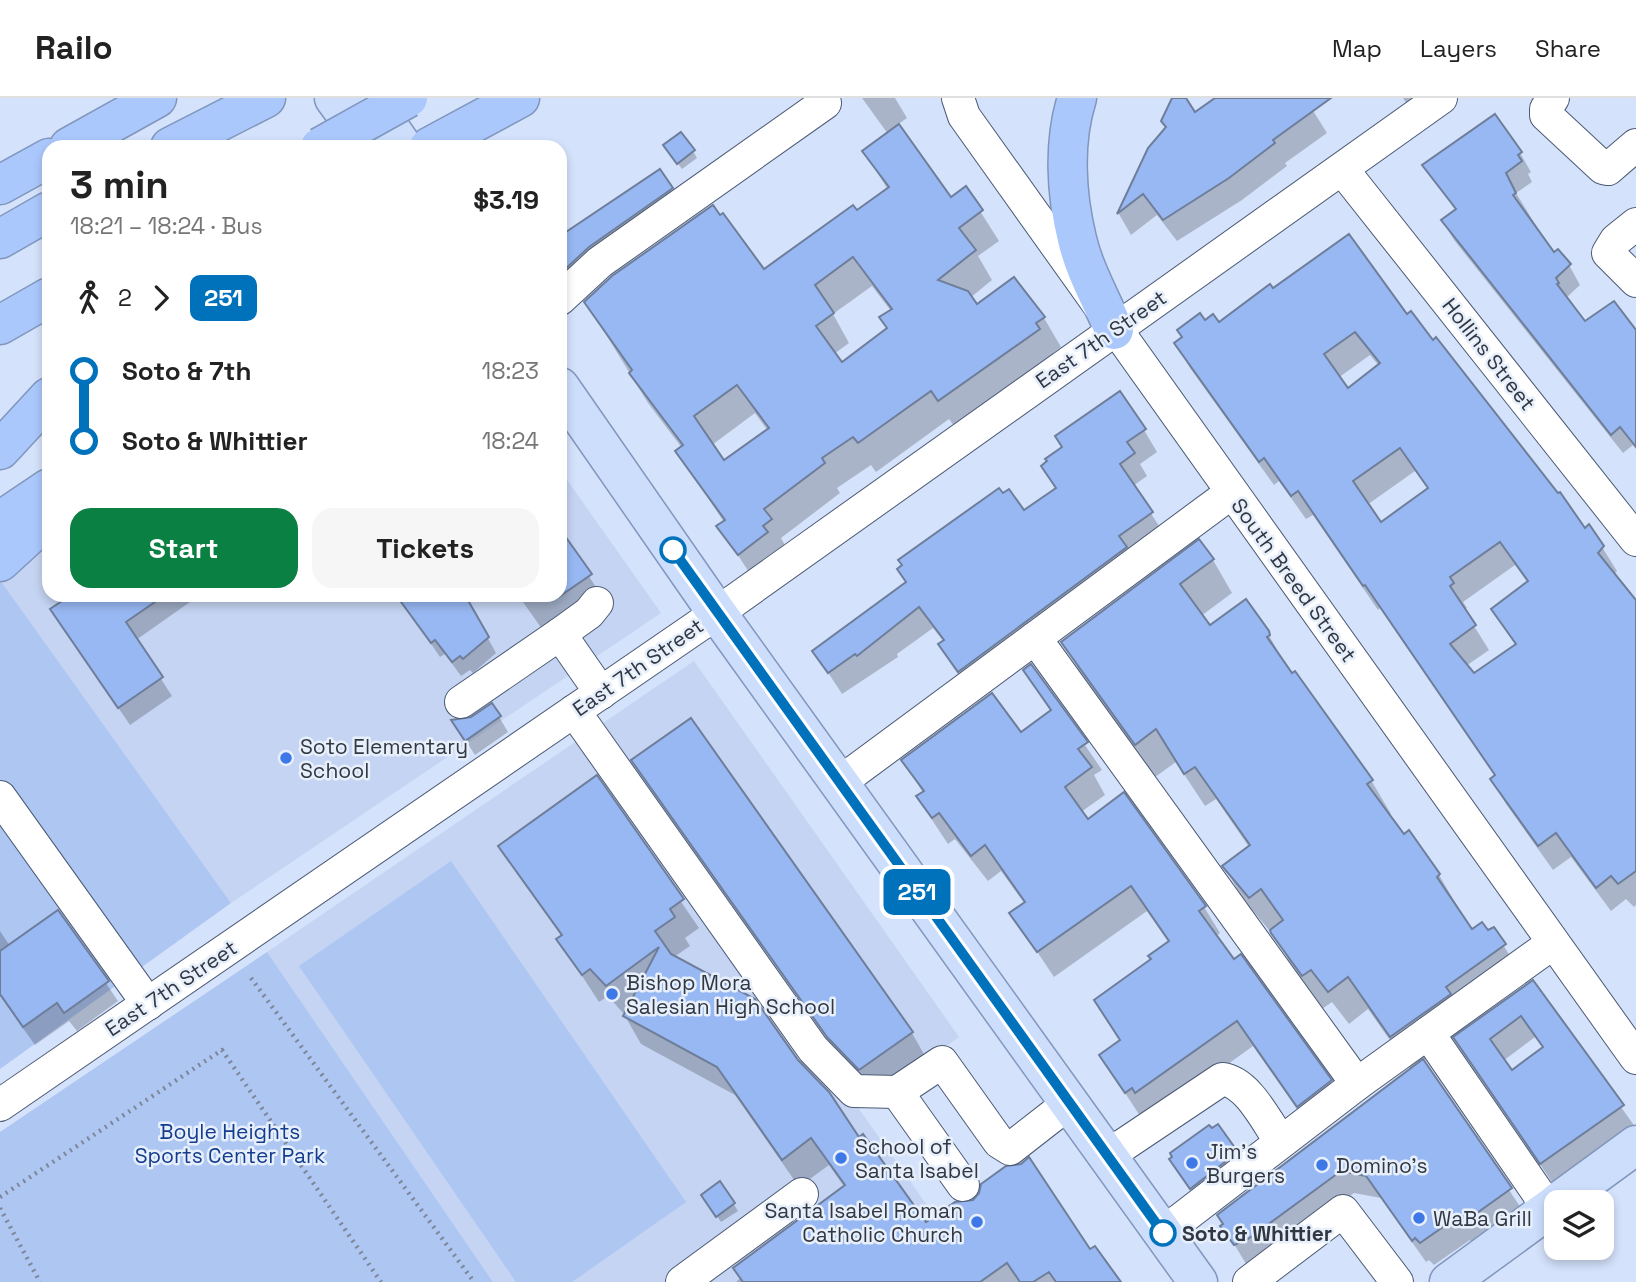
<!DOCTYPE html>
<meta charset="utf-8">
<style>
body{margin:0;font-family:"Space Grotesk",sans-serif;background:#f6f6f6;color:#222;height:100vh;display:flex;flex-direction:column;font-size:26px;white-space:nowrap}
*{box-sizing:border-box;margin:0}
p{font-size:23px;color:#767676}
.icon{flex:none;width:38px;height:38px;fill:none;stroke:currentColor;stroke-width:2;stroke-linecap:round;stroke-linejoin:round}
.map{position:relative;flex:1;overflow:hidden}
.sheet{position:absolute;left:42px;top:42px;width:525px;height:462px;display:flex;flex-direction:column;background:#fff;border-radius:21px;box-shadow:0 4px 10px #0003}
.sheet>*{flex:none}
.badge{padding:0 14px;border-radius:10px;font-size:24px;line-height:46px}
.tools{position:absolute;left:1544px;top:1092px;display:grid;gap:14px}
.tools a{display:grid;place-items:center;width:70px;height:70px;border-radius:14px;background:#fff;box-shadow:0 4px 10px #0003;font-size:35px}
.map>.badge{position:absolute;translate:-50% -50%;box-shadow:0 0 0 4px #fff}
.legs{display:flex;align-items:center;gap:10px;height:77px;padding:0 28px;font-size:23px}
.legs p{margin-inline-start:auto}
.summary{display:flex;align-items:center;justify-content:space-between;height:119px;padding:0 28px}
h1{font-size:38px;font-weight:600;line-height:52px}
.button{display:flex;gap:14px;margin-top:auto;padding:14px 28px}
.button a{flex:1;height:80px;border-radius:21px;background:#0b8043;color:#fff;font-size:28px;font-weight:600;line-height:80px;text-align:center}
.button a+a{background:#f6f6f6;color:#222}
ul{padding:0 28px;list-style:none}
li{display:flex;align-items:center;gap:24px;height:70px;font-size:26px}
li i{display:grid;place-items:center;width:10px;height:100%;margin:0 9px;background:currentColor}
li i::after{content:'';width:18px;height:18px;margin:-9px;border:5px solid;border-radius:50%;background:#fff}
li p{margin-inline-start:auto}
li:first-child i{background:linear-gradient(#0000 50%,currentColor 0)}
li:last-child i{background:linear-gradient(currentColor 50%,#0000 0)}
header{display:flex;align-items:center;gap:42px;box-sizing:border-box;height:98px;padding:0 35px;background:#fff;border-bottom:2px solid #e0e0e0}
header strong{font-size:33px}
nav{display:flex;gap:38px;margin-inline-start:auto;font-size:24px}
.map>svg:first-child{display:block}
</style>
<header>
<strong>Railo</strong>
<nav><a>Map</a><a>Layers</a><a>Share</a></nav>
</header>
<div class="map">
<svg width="1636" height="1184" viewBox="0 0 1636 1184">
<rect width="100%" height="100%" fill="#d4e2fb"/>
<!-- built -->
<g fill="#c4d4f2">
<path d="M560,372L661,515L231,805L0,482L49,441V497H560Z"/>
<path d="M694,563L959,939L859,1011L929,1110L887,1139L918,1184H493L267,854Z"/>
</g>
<!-- green -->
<g fill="#aec6f2">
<path d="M0,482L231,805L0,971Z"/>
<path d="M451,763L686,1104L572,1184H516L299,868Z"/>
<path d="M267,854L493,1184H0V1034Z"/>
</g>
<!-- shadow -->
<g fill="#0003" fill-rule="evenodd">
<path d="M862,0H895L907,20L897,27L951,101L966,91L999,143L978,158L992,182L970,200L976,208L1044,220L1061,249L1053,255L1056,262L957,332L949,321L876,374L871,367L837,390L840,395L781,440L787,451L756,485L719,428L724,424L677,354L682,350L648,305L586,204L764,174L888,92L864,53L888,36ZM872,188L891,213L888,231L841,267L834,256L849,245L833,216ZM755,315L768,333L724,365L712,347Z"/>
<path d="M1174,0H1184L1195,16L1219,0H1305L1327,35L1285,65L1287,68L1242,102L1177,143L1157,117L1131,137L1119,116L1150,51L1167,30Z"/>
<path d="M1403,0H1419L1408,8Z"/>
<path d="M693,53L697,60L682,71L669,54Z"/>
<path d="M1520,55L1531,74L1528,76L1532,84L1516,95L1554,157L1569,167L1580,187L1566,200L1585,225L1636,235V351L1633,347L1623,355L1454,142L1443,123L1456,113L1424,67Z"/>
<path d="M659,74L680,106L560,191V141Z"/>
<path d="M1273,193L1407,219L1584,432L1602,449L1617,473L1613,477L1636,512V807L1634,809L1626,801L1611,813L1571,759L1553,772L1506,706L1492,682L1496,679L1380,510L1378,512L1313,417L1306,421L1279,383L1274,387L1190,270L1176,245L1204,225L1218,226ZM1370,257L1379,268L1347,292L1338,280ZM1415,373L1429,392L1381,427L1367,407ZM1515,467L1528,485L1493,512L1516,548L1474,577L1466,568L1489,552L1464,512L1467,510L1463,504Z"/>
<path d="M1144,332L1157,354L1140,366L1147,378L1133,388L1165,437L972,595L953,569L940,547L944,544L933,530L897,556L898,559L842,596L814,553L908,486L900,462L958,419L960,422L1024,414L1056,392L1043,369Z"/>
<path d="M560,434L607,506L552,545L518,497H560Z"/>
<path d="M1213,462L1232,495L1201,518L1210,529L1267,534L1288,571L1371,682L1391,716L1388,718L1439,777L1472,833L1488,835L1493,831L1524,880L1464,923L1469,931L1532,885L1636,1030L1554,1087L1455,940L1423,963L1523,1113L1475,1148L1470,1142L1434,1167L1429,1162L1426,1164L1381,1100L1354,1095L1260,1164L1248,1169L1223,1128L1411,972L1368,911L1349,926L1332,904L1322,911L1292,869L1272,830L1269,832L1243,801L1224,768L1249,749L1216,701L1205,708L1176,664L1155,679L1082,578L1063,544ZM1535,939L1543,950L1512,975L1503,963Z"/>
<path d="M74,497H200L136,542L172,598L130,627L52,512Z"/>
<path d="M398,497H464L496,555L473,575L470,572L461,578L445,556L440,559Z"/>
<path d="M1031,568L1102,672L1094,677L1105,697L1081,714L1088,723L1204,809L1220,835L1215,839L1330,983L1346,1010L1313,1034L1253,948L1152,1021H1142L1101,958L1121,943L1153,862L1169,845L1147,813L1054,879L1012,816L1025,806L1001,773L988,783L955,741L948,746L934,725L918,699L923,695L903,662L1020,636L1051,614L1025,572Z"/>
<path d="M492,607L508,634L475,657L462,637L471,621Z"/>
<path d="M633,662L912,935L929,965L877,1001L847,969L651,692Z"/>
<path d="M596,680L699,830L685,840L690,848L674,859L797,963L925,1126L1090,1154L1119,1184H736L845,1090L829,1067L799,1089L735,997L641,946L625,918L629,910L623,915L608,898L599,904L558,841L562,839L517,776L501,748Z"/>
<path d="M58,814L118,903L77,933L69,923L35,947L0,898V833L10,848Z"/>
<path d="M1218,1028L1250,1077L1204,1112L1171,1062Z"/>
<path d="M720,1085L738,1113L721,1124L707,1104Z"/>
</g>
<!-- building -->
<g fill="#98b8f3" stroke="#6e7e9a" stroke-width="2" fill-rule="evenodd">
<path d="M1172,0H1186L1195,14L1215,0H1331L1273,42L1275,45L1229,80L1163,122L1143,96L1117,116L1148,50L1166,29L1161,23Z"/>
<path d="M1495,16L1522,54L1518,57L1522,63L1506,75L1516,95L1513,97L1554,154L1558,151L1571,166L1556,180L1559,185L1557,186L1585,223L1614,203L1636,232V349L1620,329L1611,337L1441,122L1456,111L1422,67Z"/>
<path d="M899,26L951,99L966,88L983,112L959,130L976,152L938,182L968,193L977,206L1014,179L1045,219L1036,225L1040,231L938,303L931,293L858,345L853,339L822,360L825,365L764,411L772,421L763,428L768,434L738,457L716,428L725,422L675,353L683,347L629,275L632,272L584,204L612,178L713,107L720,117L723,115L764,171L853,107L857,112L889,89L862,53ZM853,159L892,211L879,219L887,230L842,264L816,228L834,215L815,187ZM737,287L769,330L724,362L694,318Z"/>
<path d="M681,34L695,52L677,66L663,47Z"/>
<path d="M660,71L673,90L589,149L561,175L560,138Z"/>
<path d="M1349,136L1407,216L1411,213L1433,242L1436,239L1558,395L1560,394L1585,430L1589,426L1604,448L1598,455L1636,502V773L1618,786L1611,778L1596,790L1556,735L1538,748L1490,681L1495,677L1365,487L1363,488L1298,393L1291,398L1264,360L1259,364L1174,245L1182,239L1177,232L1200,215L1205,222L1213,216L1219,224L1270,186L1273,190ZM1355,234L1380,265L1348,290L1324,256ZM1400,350L1428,390L1381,424L1353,383ZM1500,444L1528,483L1491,511L1516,546L1474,575L1450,546L1476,527L1450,488L1454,485L1450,479Z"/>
<path d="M1120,293L1146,331L1127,344L1135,355L1120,366L1153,414L1119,438L1127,449L958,574L938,546L944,542L919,509L857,558L855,556L828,575L812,553L906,484L897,471L902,467L898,462L999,390L1003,395L1009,391L1024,412L1056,390L1041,368L1047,363L1045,361L1062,349L1055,338Z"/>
<path d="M560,431L592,476L560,498Z"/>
<path d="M1199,441L1214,461L1180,486L1210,527L1246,501L1269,533L1270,537L1267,539L1292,575L1295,573L1373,682L1367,686L1404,736L1409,732L1421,749L1440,776L1437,779L1472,831L1482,824L1488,832L1494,829L1506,846L1446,889L1451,896L1390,939L1348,879L1328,894L1311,872L1302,878L1271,835L1270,832L1283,822L1261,791L1249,800L1222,768L1250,747L1195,669L1184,676L1156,631L1135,647L1061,544Z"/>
<path d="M71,497H165L126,524L163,579L118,610L50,511Z"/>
<path d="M396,497H465L489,539L463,561L460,558L452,564L435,542L431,545Z"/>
<path d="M1031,566L1088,644L1078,651L1092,669L1065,689L1088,721L1124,694L1206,808L1199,813L1234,861L1241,856L1332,982L1297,1009L1237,923L1135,995L1132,990L1125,995L1099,957L1120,942L1094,902L1151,861L1148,858L1169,843L1131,788L1037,854L1009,815L1025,804L985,747L971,758L939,715L932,720L916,698L924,693L901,662L992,595L1021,634L1051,612L1023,572Z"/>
<path d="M492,605L501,618L465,643L451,622L471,619Z"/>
<path d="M691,620L913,934L859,972L827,939L631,662Z"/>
<path d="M597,677L684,801L670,811L675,819L655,833L671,856L755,901L798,962L829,994L859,1039L863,1036L926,1124L955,1104L973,1102L979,1095L981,1086L1006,1068L1021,1066L1029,1059L1090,1151L1095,1148L1121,1184H1056L1049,1174L1033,1184H1020L1007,1165L980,1184H743L733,1170L845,1087L811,1040L782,1062L717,969L623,918L659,849L606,888L590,871L582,877L556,841L562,837L498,748Z"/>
<path d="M58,812L109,883L64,915L57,905L23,929L0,896V853Z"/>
<path d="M1533,882L1624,1007L1540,1066L1453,939ZM1521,918L1543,949L1512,972L1490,941Z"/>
<path d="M1423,961L1512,1090L1460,1127L1456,1120L1420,1145L1415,1140L1412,1143L1366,1078L1341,1073L1248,1141L1234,1147L1220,1128L1223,1126L1217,1117Z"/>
<path d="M1218,1026L1238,1054L1190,1091L1169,1061L1172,1059L1170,1055L1209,1027L1212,1030Z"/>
<path d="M720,1083L735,1105L716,1119L701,1097Z"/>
</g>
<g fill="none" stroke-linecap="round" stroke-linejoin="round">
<!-- minor casing -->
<g stroke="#4c5a75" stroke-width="34">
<g id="minor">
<path d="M958,0L964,18L1636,960"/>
<path d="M1553,0L1546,11V17L1603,70L1608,71L1636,47"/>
<path d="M1342,71L1636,442"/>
<path d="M1636,126L1616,142L1608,155L1636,183"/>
<path d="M560,201L600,164L825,5"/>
<path d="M560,536L589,515L597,505"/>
<path d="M1035,540L1357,986"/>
<path d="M461,604L560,536L601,595"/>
<path d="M574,613L813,951L854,993L897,994L942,964L999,1044L1010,1051L1069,1005"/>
<path d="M839,685L1231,395"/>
<path d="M0,699L148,906"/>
<path d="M1428,935L1549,1111"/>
<path d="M897,994L963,1087"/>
<path d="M0,1007L717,515L1441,0"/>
<path d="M1107,1058L1222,981C1248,984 1266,1023 1281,1044"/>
<path d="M1163,1135L1357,986L1553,845"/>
<path d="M682,1184L802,1096"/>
<path d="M1249,1184L1343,1113L1397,1184"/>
</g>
</g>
<!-- major casing -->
<g stroke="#8096bc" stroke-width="41">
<g id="major">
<path d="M334,0L370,49"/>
<path d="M369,0L403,49"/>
<path d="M560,289L717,515L1198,1184"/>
<path d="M1558,1104L1636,1047"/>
<path d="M1449,1184L1556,1106"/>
</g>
</g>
<!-- highway casing -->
<g stroke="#8096bc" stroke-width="41">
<g id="highway">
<path d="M1077,0C1063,44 1066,96 1077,141C1084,172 1102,203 1114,232"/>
<path d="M69,49L157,0"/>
<path d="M170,49L266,0"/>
<path d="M429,49L520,0"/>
<path d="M0,87L49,60"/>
<path d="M0,141L49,113"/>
<path d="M0,227L49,199"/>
<path d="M0,352L49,299"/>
<path d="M0,423L49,390"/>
<path d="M0,464L48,420"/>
</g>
</g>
<!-- path -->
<g stroke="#7d8799" stroke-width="4.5" stroke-dasharray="2 5" stroke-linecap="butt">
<path d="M251,880L474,1184"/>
<path d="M0,1099L222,952L381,1184"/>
<path d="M0,1110L40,1184"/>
</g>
<!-- minor -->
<use href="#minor" stroke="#fff" stroke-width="32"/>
<!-- major -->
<use href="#major" stroke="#cddefd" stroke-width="38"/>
<!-- highway -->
<use href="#highway" stroke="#abc8fc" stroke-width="38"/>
<!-- highway-bridge casing -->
<g stroke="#8096bc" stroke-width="41" stroke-linecap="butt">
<path id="highway-bridge" d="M320,49L408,0"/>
</g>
<!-- highway-bridge -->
<use href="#highway-bridge" stroke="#abc8fc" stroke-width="38"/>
</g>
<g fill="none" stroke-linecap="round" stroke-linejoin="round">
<!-- line-1 casing -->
<g stroke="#fff" stroke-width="16">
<path id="line-1" d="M673,452L1163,1135"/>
</g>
<!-- line-1 -->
<use href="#line-1" stroke="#0072bc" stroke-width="10"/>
</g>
<!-- markers -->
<g fill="#fff" stroke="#0072bc" stroke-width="3.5">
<circle cx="673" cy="452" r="12"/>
<circle cx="1163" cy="1135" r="12"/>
</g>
<g fill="#3e77e6" stroke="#e7effb" stroke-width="2.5">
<circle cx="286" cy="660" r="7"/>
<circle cx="612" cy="896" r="7"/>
<circle cx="841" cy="1060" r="7"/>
<circle cx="1192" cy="1065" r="7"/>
<circle cx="1322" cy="1067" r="7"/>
<circle cx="1419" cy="1120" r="7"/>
<circle cx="977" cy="1124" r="7"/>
</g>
<g text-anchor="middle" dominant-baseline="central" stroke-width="5" stroke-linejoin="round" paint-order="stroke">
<!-- street labels -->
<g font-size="21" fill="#313844" stroke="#e7effb">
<text transform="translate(1101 241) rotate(-35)">East 7th Street</text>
<text transform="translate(1489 256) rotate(52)">Hollins Street</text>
<text transform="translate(1294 482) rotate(54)">South Breed Street</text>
<text transform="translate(638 569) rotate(-35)">East 7th Street</text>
<text transform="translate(171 890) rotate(-34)">East 7th Street</text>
</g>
<!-- poi labels -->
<g font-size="21" fill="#313844" stroke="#e7effb" text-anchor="start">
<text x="300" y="648">Soto Elementary<tspan x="300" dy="24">School</tspan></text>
<text x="626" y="884">Bishop Mora<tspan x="626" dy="24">Salesian High School</tspan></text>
<text x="855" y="1048">School of<tspan x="855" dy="24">Santa Isabel</tspan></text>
<text x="1206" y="1053">Jim's<tspan x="1206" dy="24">Burgers</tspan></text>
<text x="1336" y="1067">Domino's</text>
<text x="963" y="1112" text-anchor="end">Santa Isabel Roman<tspan x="963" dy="24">Catholic Church</tspan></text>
<text x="1433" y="1120">WaBa Grill</text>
</g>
<!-- park labels -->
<g font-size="21" fill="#133c8f" stroke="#e7effb">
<text x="230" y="1033">Boyle Heights<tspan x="230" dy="24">Sports Center Park</tspan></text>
</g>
<!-- stop labels -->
<g font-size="21" font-weight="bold" fill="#313844" stroke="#e7effb" text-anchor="start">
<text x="1182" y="1135">Soto &amp; Whittier</text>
</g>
</g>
</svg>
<div class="tools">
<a><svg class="icon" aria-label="layers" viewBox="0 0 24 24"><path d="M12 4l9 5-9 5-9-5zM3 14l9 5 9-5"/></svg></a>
</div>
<b class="badge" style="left:917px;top:794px;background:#0072bc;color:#fff">251</b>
<section class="sheet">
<div class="summary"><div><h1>3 min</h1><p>18:21 – 18:24 · Bus</p></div><b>$3.19</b></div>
<div class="legs"><svg class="icon" aria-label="walk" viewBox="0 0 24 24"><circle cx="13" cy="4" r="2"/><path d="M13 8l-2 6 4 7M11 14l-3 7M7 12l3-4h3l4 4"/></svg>2<svg class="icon" aria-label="forward" viewBox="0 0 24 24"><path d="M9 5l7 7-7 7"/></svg><b class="badge" style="background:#0072bc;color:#fff">251</b></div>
<ul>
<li><i style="color:#0072bc"></i><b>Soto &amp; 7th</b><p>18:23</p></li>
<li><i style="color:#0072bc"></i><b>Soto &amp; Whittier</b><p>18:24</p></li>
</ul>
<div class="button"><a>Start</a><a>Tickets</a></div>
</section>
</div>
